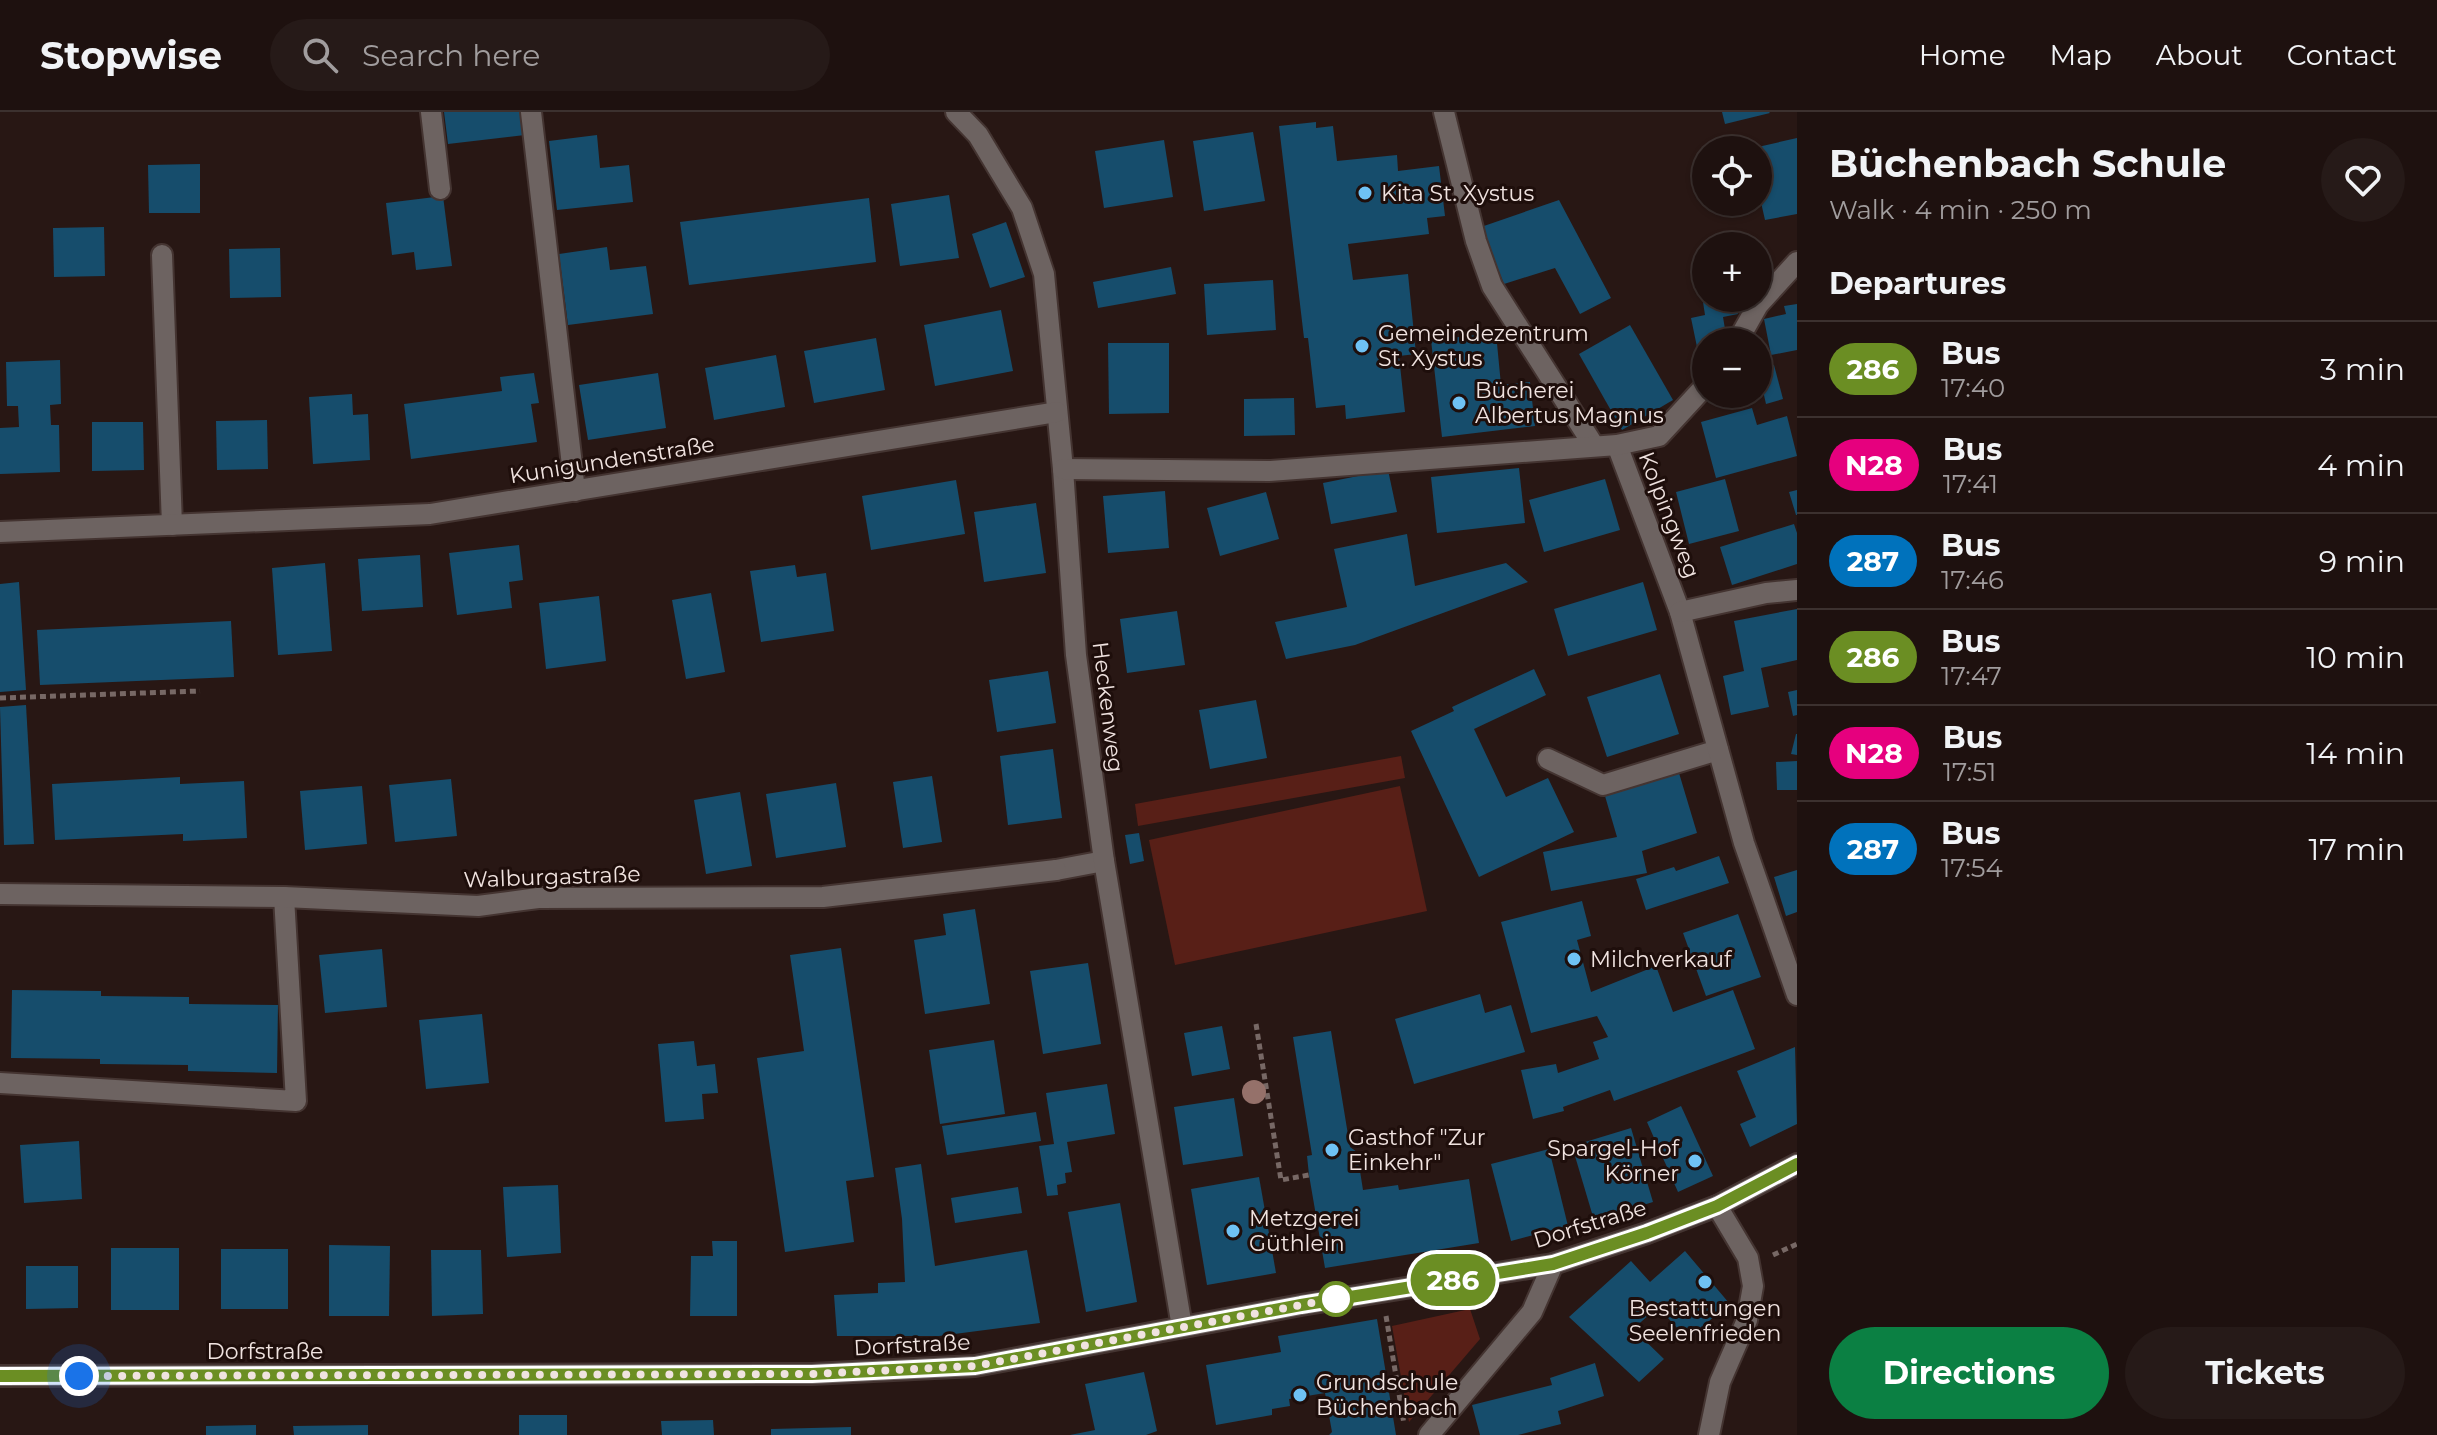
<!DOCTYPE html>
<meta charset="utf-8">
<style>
body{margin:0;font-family:Montserrat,sans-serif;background:#261a18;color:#f1f3f6;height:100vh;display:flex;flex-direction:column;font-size:30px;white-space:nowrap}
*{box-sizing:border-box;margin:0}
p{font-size:26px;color:#a19d9e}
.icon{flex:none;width:44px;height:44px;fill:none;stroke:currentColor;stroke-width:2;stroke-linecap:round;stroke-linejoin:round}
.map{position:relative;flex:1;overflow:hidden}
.drawer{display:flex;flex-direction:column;background:#1e110f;width:640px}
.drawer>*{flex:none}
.badge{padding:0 16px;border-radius:26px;font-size:28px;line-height:52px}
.buttons{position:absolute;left:1692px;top:24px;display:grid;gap:16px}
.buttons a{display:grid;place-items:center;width:80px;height:80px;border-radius:50%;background:#1e110f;box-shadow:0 2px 6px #0004,0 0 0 2px #3c312f;font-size:40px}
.you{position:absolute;width:40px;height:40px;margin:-20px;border:6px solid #fff;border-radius:50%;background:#1a73e8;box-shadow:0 0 0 12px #1a73e833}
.map>.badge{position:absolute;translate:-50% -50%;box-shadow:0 0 0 4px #fff}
h2{padding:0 32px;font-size:30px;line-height:72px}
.round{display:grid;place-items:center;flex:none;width:84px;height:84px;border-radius:42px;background:#261a18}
.head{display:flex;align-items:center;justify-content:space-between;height:136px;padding:0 32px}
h1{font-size:38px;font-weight:700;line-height:60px}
.cta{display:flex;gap:16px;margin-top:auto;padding:16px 32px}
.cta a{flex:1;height:92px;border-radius:48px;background:#0b8043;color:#fff;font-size:32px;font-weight:700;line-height:92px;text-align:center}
.cta a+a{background:#261a18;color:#f1f3f6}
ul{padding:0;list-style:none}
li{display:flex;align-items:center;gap:24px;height:96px;padding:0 32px;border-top:2px solid #3c312f}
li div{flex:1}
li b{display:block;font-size:30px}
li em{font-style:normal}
li .badge{min-width:88px;font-weight:700;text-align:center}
header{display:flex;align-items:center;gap:48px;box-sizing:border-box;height:112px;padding:0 40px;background:#1e110f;border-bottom:2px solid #3c312f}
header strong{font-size:38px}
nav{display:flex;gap:44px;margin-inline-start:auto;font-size:28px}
.search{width:560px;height:72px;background:#261a18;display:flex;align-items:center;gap:20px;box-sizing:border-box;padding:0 28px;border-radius:44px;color:#a19d9e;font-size:30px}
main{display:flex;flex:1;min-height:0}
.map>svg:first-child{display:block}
</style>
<header>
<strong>Stopwise</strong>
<div class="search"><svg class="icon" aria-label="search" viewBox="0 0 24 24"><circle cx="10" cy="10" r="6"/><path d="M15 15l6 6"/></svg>Search here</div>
<nav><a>Home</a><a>Map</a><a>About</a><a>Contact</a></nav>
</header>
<main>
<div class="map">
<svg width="1797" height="1323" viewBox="0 0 1797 1323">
<rect width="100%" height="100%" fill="#281714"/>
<!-- green -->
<g fill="#581f17">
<path d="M1401,644L1405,666L1138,714L1135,692Z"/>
<path d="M1400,674L1427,799L1175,853L1149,728Z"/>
<path d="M1470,1197L1480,1227L1409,1310L1392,1214Z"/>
</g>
<!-- building -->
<g fill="#164d6c">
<path d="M444,0H522L525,23L448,32Z"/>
<path d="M1722,0H1769L1770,1L1725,12Z"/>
<path d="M1316,10V16L1333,14L1337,49L1397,43L1398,59L1439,54L1445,104L1427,106L1429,122L1348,132L1353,168L1408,162L1416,242L1399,244L1405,300L1346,307L1345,293L1316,296L1308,226H1304L1279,14Z"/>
<path d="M1253,20L1265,89L1204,99L1193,29Z"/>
<path d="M597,23L600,56L629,53L633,90L557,98L549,29Z"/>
<path d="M1797,26V102L1765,108L1758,77V38L1749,37Z"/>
<path d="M1164,28L1173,85L1104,96L1095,39Z"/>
<path d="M200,52V101H149L148,53Z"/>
<path d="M949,83L959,146L900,154L891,92Z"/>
<path d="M443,84L452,154L416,158L414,140L392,143L386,91Z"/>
<path d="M869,86L876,150L689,173L680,110Z"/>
<path d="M1559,88L1611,186L1580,202L1555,156L1504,172L1481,115Z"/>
<path d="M1006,110L1025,165L990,176L972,122Z"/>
<path d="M104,115L105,164L54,165L53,116Z"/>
<path d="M607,135L610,158L646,154L653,202L568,213L559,142Z"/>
<path d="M280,136L281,185L230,186L229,137Z"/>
<path d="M1171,155L1176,182L1098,196L1093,170Z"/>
<path d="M1273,168L1276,218L1207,223L1204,172Z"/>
<path d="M1718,186L1755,187L1735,192L1738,202L1723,205L1725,217L1712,220L1715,230H1706V233L1697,235L1691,206L1705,203L1703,190Z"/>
<path d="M1797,192V238L1771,243L1764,207L1786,202L1784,194Z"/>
<path d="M1001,198L1013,259L935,274L924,213Z"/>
<path d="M1630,213L1673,288L1622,318L1579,242Z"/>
<path d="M1496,221L1501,273L1530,270L1535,314L1442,325L1431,228Z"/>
<path d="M876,226L885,278L814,291L804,239Z"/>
<path d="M1108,231H1169V301L1109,302Z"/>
<path d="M776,243L785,295L714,308L705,256Z"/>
<path d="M60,248L61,292L50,293L51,313H59L60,360L0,362V316L19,315L18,294H7L6,250Z"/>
<path d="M1774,253L1783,287L1766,292L1758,257Z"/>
<path d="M534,261L539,291L531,292L537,330L411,347L404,292L502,279L500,265Z"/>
<path d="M658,261L666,316L588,328L579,273Z"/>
<path d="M352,282L353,303L368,302L370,348L313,352L309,285Z"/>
<path d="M1294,286L1295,323L1244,324V287Z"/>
<path d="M1752,296L1757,313L1787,304L1797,344L1716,366L1701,310Z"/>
<path d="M267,308L268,357L217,358L216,309Z"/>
<path d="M92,310H143L144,358L92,359Z"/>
<path d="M1519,356L1525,411L1437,421L1431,365Z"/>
<path d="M1388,358L1397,400L1331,412L1323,371Z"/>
<path d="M1605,367L1620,418L1544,440L1529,388Z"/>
<path d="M1725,367L1739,419L1689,432L1676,380Z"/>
<path d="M956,368L965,422L871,438L862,384Z"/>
<path d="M1797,378V403H1796L1789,380Z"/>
<path d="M1165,379L1169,436L1108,441L1103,384Z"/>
<path d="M1266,380L1279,427L1220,444L1207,396Z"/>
<path d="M1036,391L1046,461L984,470L974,400Z"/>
<path d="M1794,412L1797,421V452L1732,473L1720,435Z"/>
<path d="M1407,422L1415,474L1506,451L1528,470L1355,533L1286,547L1275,510L1347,495L1334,437Z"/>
<path d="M519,433L523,468L509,470L512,496L457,503L449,441Z"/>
<path d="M420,443L423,495L362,499L358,447Z"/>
<path d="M325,451L332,539L278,543L272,456Z"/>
<path d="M795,453L797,465L826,461L834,519L761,530L750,459Z"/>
<path d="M19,470L26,578L0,580V472Z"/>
<path d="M1643,470L1657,518L1568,544L1554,497Z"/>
<path d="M711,481L725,560L686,567L672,488Z"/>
<path d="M599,484L606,549L546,557L539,491Z"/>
<path d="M1797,497V548L1761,556L1769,595L1731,603L1723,564L1744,559L1734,509Z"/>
<path d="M1177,499L1185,553L1127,561L1120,507Z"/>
<path d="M231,509L234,565L40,573L37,518Z"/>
<path d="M1534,557L1546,583L1474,617L1506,685L1548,666L1574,720L1479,765L1411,619L1454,599L1452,595Z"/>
<path d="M1048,559L1056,611L997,620L989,568Z"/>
<path d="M1660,562L1679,622L1607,645L1587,585Z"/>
<path d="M1797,578V603L1793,604L1788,580Z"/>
<path d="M1256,588L1267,646L1210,657L1199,598Z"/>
<path d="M26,593L34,732L4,733L0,595Z"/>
<path d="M1796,622H1797V643L1791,642Z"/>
<path d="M1053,637L1062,706L1008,713L1000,644Z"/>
<path d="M1797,649V678H1777L1776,650Z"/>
<path d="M1679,661L1697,721L1642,739L1647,761L1551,779L1543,740L1617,725L1605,684Z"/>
<path d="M932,664L942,730L903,736L893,670Z"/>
<path d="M180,665V672L244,669L247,726L183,729V722L55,728L52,672Z"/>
<path d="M451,667L457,724L395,730L389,673Z"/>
<path d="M836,671L846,735L776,746L766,682Z"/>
<path d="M362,674L367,732L305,738L300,679Z"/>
<path d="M740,680L752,754L706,762L694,688Z"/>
<path d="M1139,721L1144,749L1130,752L1125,723Z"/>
<path d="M1719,744L1729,771L1646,798L1636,767L1674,755L1676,759Z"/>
<path d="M1797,758V800L1786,804L1774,765Z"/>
<path d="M1582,789L1591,824L1577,828L1591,880L1656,854L1673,900L1733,878L1755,937L1614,989L1610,978L1563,995L1564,999L1533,1007L1521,958L1556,952L1558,961L1599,947L1593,930L1608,925L1597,904L1531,921L1501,810Z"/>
<path d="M975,797L990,892L925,902L914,828L946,823L943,802Z"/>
<path d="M1738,802L1761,865L1706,884L1683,821Z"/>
<path d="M841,836L874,1065L846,1069L854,1130L785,1140L757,946L804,939L790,843Z"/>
<path d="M382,837L387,895L325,901L319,843Z"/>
<path d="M1088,851L1101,932L1043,942L1030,859Z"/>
<path d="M12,878L101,879V884L189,885V892L278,893L277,961L188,959V953L100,952V947L11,946Z"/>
<path d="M1480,882L1485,901L1511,893L1525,940L1414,972L1395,907Z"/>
<path d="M482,902L489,971L426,977L419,908Z"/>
<path d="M1222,914L1230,957L1192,964L1184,921Z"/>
<path d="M1331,919L1350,1035L1357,1040L1363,1078L1398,1073L1399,1078L1469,1067L1479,1131L1325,1156L1309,1063L1307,1044L1312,1043L1293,925Z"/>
<path d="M994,928L1005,1002L940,1012L929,938Z"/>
<path d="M694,929L697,954L715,952L718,981L702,982L704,1007L665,1010L658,932Z"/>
<path d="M1795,935L1797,1012L1750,1035L1740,1012L1756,1005L1737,959Z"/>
<path d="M1107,972L1115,1022L1067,1030L1072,1060L1065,1061L1066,1071L1057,1073L1058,1083L1047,1084L1039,1034L1054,1032L1046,981Z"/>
<path d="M1234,986L1243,1044L1183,1053L1174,995Z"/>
<path d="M1681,994L1713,1064L1678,1080L1647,1010Z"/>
<path d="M1036,1000L1041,1029L947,1043L942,1014Z"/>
<path d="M1631,1016L1653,1090L1594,1108L1572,1034Z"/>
<path d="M79,1029L82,1087L24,1091L20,1033Z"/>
<path d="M1549,1037L1568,1114L1511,1129L1491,1052Z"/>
<path d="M921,1052L935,1154L1027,1138L1040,1211L939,1224H837L834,1183L878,1181V1171L905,1170L902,1107L895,1056Z"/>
<path d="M1259,1065L1276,1161L1207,1173L1191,1077Z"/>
<path d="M558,1073L561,1141L507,1145L503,1075Z"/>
<path d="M1018,1075L1022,1101L955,1111L951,1086Z"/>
<path d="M1120,1091L1137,1190L1086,1200L1068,1100Z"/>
<path d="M712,1129H737V1204H690L691,1144H713Z"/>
<path d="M329,1133L390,1134L389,1204H329Z"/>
<rect x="111" y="1136" width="68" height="62"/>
<rect x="221" y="1137" width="67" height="60"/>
<path d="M431,1138H481L483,1202L432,1204Z"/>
<path d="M1685,1139L1729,1191L1688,1228L1658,1195L1633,1217L1664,1247L1639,1270L1569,1205L1631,1149L1650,1170Z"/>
<path d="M26,1154H78V1196L26,1197Z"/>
<path d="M1377,1207L1396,1323H1329L1332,1320L1325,1281L1289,1287L1290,1294L1272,1297V1303L1216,1313L1206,1253L1281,1240L1278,1224Z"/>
<path d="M1595,1251L1604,1284L1558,1299L1561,1312L1518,1323H1480L1472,1293L1552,1273L1550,1266Z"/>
<path d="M1144,1260L1157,1319L1146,1323H1070L1095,1318L1085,1272Z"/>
<rect x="519" y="1303" width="48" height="20"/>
<path d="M713,1308L714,1323H662L661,1309Z"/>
<path d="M256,1313V1323H206V1314Z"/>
<path d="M368,1313V1323H294L293,1314Z"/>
<path d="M851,1315V1323H771V1317Z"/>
</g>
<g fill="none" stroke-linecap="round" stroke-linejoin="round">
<!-- service casing -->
<g stroke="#443431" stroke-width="24">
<g id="service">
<path d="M431,0L440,77"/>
<path d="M531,0L575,379"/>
<path d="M1444,0L1476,129L1492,174L1594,334"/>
<path d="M162,143L172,413"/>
<path d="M1548,647L1603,673L1718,638"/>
<path d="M1056,758L1104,749"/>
<path d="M0,971L296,989L284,785"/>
</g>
</g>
<!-- minor casing -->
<g stroke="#443431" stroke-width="24">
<g id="minor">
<path d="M956,0L978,23L1022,96L1044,162L1063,357L1076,543L1104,749L1182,1215"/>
<path d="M1737,230L1758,193L1797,150"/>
<path d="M1617,333L1680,500L1744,731L1797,883"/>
<path d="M1063,357L1269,359L1617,333L1659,324L1706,273"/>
<path d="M0,420L430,402L1057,300"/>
<path d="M1680,500L1766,481L1797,478"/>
<path d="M0,782L284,785L478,794L538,786L823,785L1056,758"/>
<path d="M0,1264L812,1262L975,1254L1301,1193L1553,1152L1647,1121L1717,1094L1797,1052"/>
<path d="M1429,1323L1532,1200L1553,1152"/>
<path d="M1709,1323L1720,1270L1747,1208L1753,1174L1748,1146L1717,1094"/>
</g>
</g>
<!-- path -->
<g stroke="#776865" stroke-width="5" stroke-dasharray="6 4" stroke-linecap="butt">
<path d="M0,586L200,579"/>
<path d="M1256,912L1281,1068L1309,1063"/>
<path d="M1773,1143L1797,1132"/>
<path d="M1386,1204L1404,1312"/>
</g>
<!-- service -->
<use href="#service" stroke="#6d6361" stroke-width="20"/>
<!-- minor -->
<use href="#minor" stroke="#6d6361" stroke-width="20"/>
</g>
<!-- trees -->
<circle fill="#95716a" cx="1254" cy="980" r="12"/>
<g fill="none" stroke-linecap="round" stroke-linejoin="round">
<!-- line casing -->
<g stroke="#fff" stroke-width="18">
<path id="line" d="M0,1264L812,1262L975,1254L1301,1193L1553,1152L1647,1121L1717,1094L1797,1052"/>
</g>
<!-- line -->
<use href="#line" stroke="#6b8e23" stroke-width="12"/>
<!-- walk -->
<path stroke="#f0e3e0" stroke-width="8" stroke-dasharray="0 14.4" d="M79,1264L812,1262L975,1254L1344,1185L1336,1187"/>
</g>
<!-- markers -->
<g fill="#6fc2f4" stroke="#1e0e0b" stroke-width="3">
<circle cx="1365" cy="81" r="8"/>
<circle cx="1362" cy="234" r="8"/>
<circle cx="1459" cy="291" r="8"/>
<circle cx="1574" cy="847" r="8"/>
<circle cx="1332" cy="1038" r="8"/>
<circle cx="1695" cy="1049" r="8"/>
<circle cx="1233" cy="1119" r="8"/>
<circle cx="1705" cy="1170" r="8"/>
<circle cx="1300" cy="1283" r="8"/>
</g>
<circle fill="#fff" stroke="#6b8e23" stroke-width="4" cx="1336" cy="1187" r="16"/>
<g text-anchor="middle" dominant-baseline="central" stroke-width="6" stroke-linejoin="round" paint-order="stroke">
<!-- poi labels -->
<g font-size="22" fill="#f0e3e0" stroke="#1e0e0b" text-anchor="start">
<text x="1381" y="81">Kita St. Xystus</text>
<text x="1378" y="221">Gemeindezentrum<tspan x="1378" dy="25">St. Xystus</tspan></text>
<text x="1475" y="278">Bücherei<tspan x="1475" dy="25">Albertus Magnus</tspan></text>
<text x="1590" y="847">Milchverkauf</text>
<text x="1348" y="1025">Gasthof "Zur<tspan x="1348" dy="25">Einkehr"</tspan></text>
<text x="1679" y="1036" text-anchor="end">Spargel-Hof<tspan x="1679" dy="25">Körner</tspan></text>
<text x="1249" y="1106">Metzgerei<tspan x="1249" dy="25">Güthlein</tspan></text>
<text x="1705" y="1196" text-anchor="middle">Bestattungen<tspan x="1705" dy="25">Seelenfrieden</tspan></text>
<text x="1316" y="1270">Grundschule<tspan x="1316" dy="25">Büchenbach</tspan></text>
</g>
<!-- street labels -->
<g font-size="22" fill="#f0e3e0" stroke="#1e0e0b">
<text transform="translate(612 348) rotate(-9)">Kunigundenstraße</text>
<text transform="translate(1669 403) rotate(69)">Kolpingweg</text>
<text transform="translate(1108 595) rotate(83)">Heckenweg</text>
<text transform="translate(552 765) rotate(-2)">Walburgastraße</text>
<text transform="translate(1590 1112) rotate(-17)">Dorfstraße</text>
<text transform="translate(912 1233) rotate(-3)">Dorfstraße</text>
<text x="265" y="1239">Dorfstraße</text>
</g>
</g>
</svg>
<div class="buttons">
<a><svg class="icon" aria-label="locate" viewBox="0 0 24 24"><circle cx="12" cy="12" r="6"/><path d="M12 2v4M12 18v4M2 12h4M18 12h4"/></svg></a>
<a>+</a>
<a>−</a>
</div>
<div class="you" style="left:79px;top:1264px"></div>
<b class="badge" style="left:1453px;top:1168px;background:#6b8e23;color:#fff">286</b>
</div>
<section class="drawer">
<div class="head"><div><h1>Büchenbach Schule</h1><p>Walk · 4 min · 250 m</p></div><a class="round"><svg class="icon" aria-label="heart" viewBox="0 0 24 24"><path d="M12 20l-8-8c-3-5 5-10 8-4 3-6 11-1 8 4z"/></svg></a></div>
<h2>Departures</h2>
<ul>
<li><span class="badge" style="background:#6b8e23;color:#fff">286</span><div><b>Bus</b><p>17:40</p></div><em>3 min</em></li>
<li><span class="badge" style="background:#e6007e;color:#fff">N28</span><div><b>Bus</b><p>17:41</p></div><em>4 min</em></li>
<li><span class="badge" style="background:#0072bc;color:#fff">287</span><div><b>Bus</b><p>17:46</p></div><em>9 min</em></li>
<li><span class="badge" style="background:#6b8e23;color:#fff">286</span><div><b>Bus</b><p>17:47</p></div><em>10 min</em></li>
<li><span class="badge" style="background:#e6007e;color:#fff">N28</span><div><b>Bus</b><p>17:51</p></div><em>14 min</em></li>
<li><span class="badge" style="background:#0072bc;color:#fff">287</span><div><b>Bus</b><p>17:54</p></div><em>17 min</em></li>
</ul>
<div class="cta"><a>Directions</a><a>Tickets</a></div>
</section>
</main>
